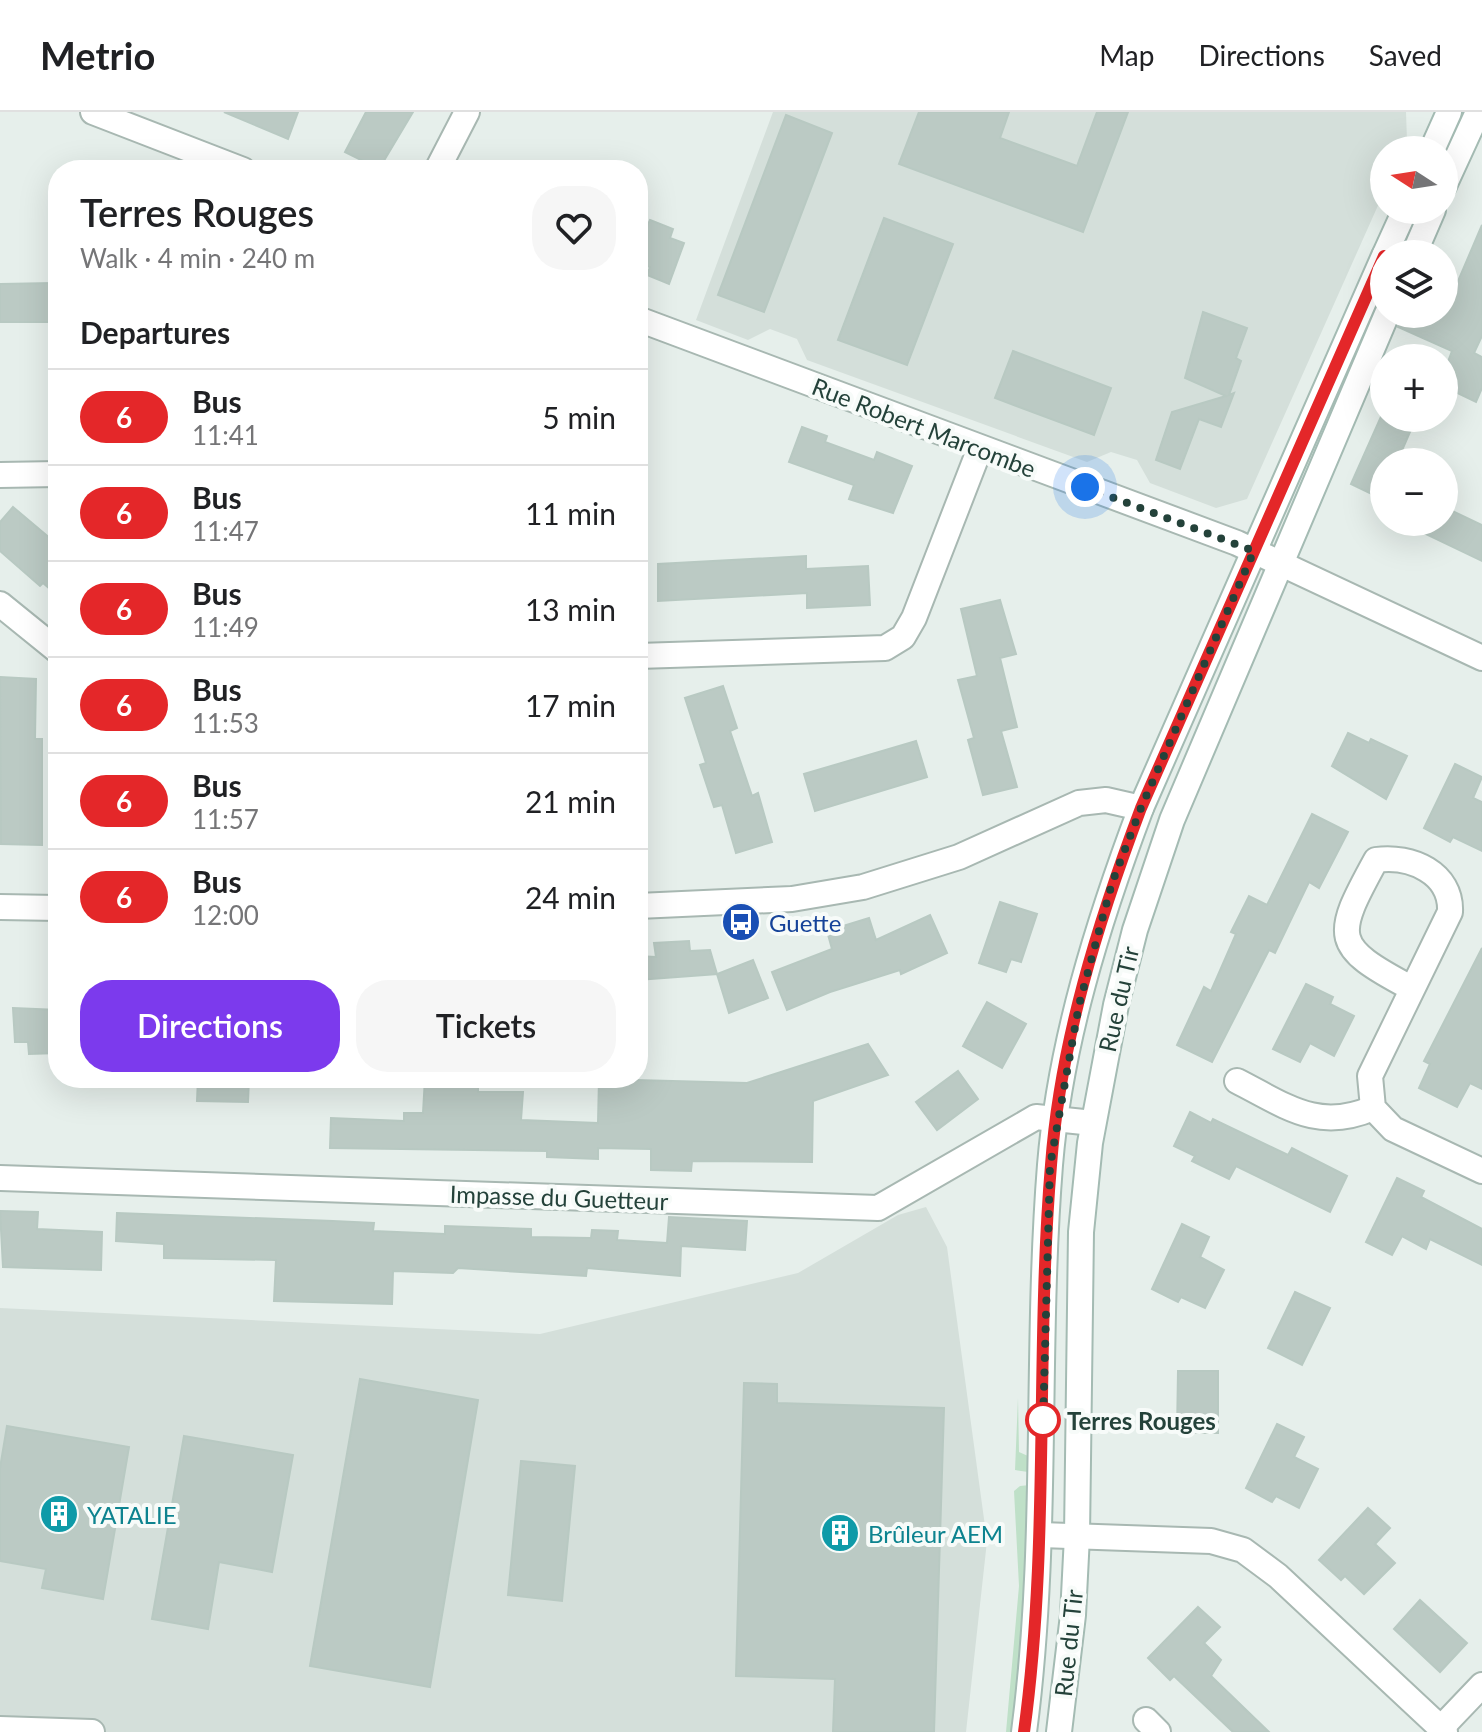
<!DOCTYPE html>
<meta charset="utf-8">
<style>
body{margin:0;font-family:Lato,sans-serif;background:#f6f6f6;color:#202124;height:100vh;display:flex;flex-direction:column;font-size:30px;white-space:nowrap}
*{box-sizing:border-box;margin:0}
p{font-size:26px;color:#757577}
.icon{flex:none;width:44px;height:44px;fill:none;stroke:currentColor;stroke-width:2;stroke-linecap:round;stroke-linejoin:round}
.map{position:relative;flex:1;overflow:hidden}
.side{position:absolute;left:48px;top:48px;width:600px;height:928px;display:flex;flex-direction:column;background:#fff;border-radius:32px;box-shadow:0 8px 32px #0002}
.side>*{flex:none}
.badge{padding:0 16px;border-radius:26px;font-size:28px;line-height:52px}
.needle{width:52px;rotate:282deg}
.fabs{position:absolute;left:1370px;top:24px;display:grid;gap:16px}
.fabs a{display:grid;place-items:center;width:88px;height:88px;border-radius:50%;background:#fff;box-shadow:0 8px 32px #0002;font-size:40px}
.you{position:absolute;width:40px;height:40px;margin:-20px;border:6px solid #fff;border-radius:50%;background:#1a73e8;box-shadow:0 0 0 12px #1a73e833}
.map>.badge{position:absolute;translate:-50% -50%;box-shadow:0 0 0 4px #fff}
h2{padding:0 32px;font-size:30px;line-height:72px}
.round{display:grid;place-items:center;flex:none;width:84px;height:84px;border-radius:32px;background:#f6f6f6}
.summary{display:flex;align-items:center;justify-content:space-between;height:136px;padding:0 32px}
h1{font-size:38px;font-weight:600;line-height:60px}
.action{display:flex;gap:16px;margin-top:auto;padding:16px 32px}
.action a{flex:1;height:92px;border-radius:32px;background:#7c3aed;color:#fff;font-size:32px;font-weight:600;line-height:92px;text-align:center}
.action a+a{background:#f6f6f6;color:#202124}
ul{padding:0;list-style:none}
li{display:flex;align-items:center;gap:24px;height:96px;padding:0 32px;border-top:2px solid #e0e0e0}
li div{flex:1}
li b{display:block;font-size:30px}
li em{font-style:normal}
li .badge{min-width:88px;font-weight:700;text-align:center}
header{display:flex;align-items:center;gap:48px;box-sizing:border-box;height:112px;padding:0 40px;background:#fff;border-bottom:2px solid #e0e0e0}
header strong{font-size:38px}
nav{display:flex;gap:44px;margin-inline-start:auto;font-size:28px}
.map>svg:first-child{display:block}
</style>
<header>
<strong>Metrio</strong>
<nav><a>Map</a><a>Directions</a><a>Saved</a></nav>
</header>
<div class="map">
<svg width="1482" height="1620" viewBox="0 0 1482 1620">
<rect width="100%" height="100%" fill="#e6efeb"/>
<!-- built -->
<g fill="#d4dfda">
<path d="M773,0H1406L1407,29L1403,38H1384V80L1247,387L1216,396L1150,371L1137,348L1111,340L1087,350L807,248L797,227L770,217L748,228L696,208Z"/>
<path d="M926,1095L947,1135L987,1429L966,1620H0V1196L540,1222L798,1161L898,1103Z"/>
</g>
<!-- green -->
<g fill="#bfe0c8">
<path d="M1018,1286L1019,1340L1028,1344V1360L1015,1358Z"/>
<path d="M1030,1373L1015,1620H1006L1019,1474L1014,1379L1020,1374Z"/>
</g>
<!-- building -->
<g fill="#bbcac4" stroke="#b8c9c2" stroke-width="2">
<path d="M224,0H298L288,27Z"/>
<path d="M366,0H413L379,57L345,40Z"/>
<path d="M919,0H1009L1000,26L1077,54L1097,0H1128L1083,120L899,52Z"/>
<path d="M786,3L832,21L764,200L718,183Z"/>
<path d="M884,106L953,132L907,253L838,228Z"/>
<path d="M650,108L673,117L670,126L684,131L669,172L647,163L650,155L638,151V114L646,117Z"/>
<path d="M1482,113V224L1474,241L1482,245V276L1476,290L1447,276L1455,259L1446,255L1452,239L1398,215L1402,202H1444Z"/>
<path d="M53,171L52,210H0V172Z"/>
<path d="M1203,200L1247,216L1236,246L1241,249L1229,283L1234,281L1221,315L1199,307L1180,357L1156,348L1172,300L1226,284L1185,266Z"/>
<path d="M1013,239L1111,276L1094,323L995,286Z"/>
<path d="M1384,298V306H1416L1397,350H1384V388L1351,372Z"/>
<path d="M802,315L827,324L825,330L874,348L877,340L912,354L893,401L849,387L854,373L789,350Z"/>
<path d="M13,395L58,433V484L43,471L40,474L0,439V410Z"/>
<path d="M1444,395L1482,413V449L1401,410H1444Z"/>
<path d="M806,444V457L868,454L870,493L807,496V481L658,489V452Z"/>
<path d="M1000,488L1016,542L1000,546L1017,615L1001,619L1017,675L983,683L968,628L974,626L958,568L977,564L961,497Z"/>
<path d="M0,565L36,567L35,627H42V733L1,732Z"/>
<path d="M723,574L737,616L730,619L752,684L758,681L772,730L736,741L722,693L714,695L700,653L706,651L685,586Z"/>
<path d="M1348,621L1369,631L1371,627L1407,644L1386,687L1332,654Z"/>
<path d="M916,629L927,665L815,699L804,662Z"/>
<path d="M1455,652L1482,665L1473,686L1482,690V739L1453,725L1450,730L1424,716Z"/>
<path d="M1312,702L1348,720L1319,776L1309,770L1275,841L1269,838L1212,950L1177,933L1204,875L1211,879L1236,822L1231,820L1249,784L1267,793Z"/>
<path d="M1000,790L1037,802L1021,850L1011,847L1006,860L979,851Z"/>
<path d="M930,803L947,841L901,862L900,858L830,880L787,898L772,860L832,837L827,819L869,806L876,828Z"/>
<path d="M689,829L690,839L710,838L717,862L638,868V844L656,845L654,831Z"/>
<path d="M1482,836V977L1470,971L1457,995L1419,976L1430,952L1424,949Z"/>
<path d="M753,848L768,886L729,901L717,862Z"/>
<path d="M1306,872L1333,885L1330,892L1354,904L1334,944L1310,931L1300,950L1273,937Z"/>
<path d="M987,890L1026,912L1002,956L963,934Z"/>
<path d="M13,896L58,898V941L29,942L28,930H15Z"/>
<path d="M868,932L888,963L813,989L812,1050L692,1049L691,1059L651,1058V1037L598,1036V1047L547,1045V1039L330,1036L331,1006L404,1009V1001H423L425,966H478V980H523L521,1008L598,1011L599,967L747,971Z"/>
<path d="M958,959L978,987L937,1018L916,990Z"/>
<path d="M198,966H249L248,990L197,989Z"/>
<path d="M1190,1000L1211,1011L1213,1007L1288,1043L1292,1036L1347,1064L1330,1100L1236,1054L1229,1067L1192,1049L1195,1044L1174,1034Z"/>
<path d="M1397,1066L1424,1079L1421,1085L1482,1117V1153L1430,1127L1426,1137L1402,1124L1392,1143L1366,1130Z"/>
<path d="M0,1099L38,1100L37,1117L102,1120L101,1158L3,1155Z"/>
<path d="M117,1101L333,1109L374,1111L373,1119L445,1122V1114L531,1117V1125L591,1126L592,1118L618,1119L617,1128L667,1131L669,1105L747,1109L745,1138L681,1134L680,1164L587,1156L586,1164L458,1156L453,1161L393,1159L392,1192L274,1189L276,1148L164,1146V1132L116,1129Z"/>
<path d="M1182,1112L1209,1125L1200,1145L1224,1158L1205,1196L1181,1185L1178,1190L1152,1177Z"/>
<path d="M1295,1180L1330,1196L1302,1253L1268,1236Z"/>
<path d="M1178,1259H1218V1321H1177Z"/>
<path d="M360,1267L478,1288L430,1575L310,1554Z"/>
<path d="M744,1271L777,1272V1291L944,1296L934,1620H833L835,1567L736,1564Z"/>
<path d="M1277,1312L1304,1325L1294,1345L1318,1357L1299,1396L1276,1384L1272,1390L1246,1376Z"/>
<path d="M7,1314L129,1335L103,1487L42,1476L46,1457L0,1449V1356Z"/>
<path d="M184,1324L293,1343L272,1460L219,1450L208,1517L152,1507Z"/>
<path d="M521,1349L575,1354L562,1489L508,1483Z"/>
<path d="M1368,1396L1390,1416L1375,1432L1395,1451L1364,1482L1345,1464L1341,1468L1319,1448Z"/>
<path d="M1420,1488L1467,1531L1440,1560L1394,1517Z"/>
<path d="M1198,1495L1220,1515L1204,1531L1221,1548L1211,1564L1269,1620H1233L1174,1564L1170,1568L1148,1546Z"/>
</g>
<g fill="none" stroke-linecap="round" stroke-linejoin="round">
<!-- street casing -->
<g stroke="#a8b8b2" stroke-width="28">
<g id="street">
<path d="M93,0L243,58"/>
<path d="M437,58L467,0"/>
<path d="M638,207L1237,431L1482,546"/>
<path d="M0,363L58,362"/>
<path d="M0,492L58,539"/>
<path d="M638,544L885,536L903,525L914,506L980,336"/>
<path d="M638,794L792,787L863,775L959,745L1079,691L1106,688L1141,696"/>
<path d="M0,795L58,796"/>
<path d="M1411,876C1332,834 1333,826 1376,748C1411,743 1452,761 1450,800L1370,964L1373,996L1393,1017L1482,1059"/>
<path d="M1237,969C1286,994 1318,1020 1373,996"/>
<path d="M0,1066L878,1096L1036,1005L1093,1011"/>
<path d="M1041,1423L1211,1429L1243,1438L1278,1464L1445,1620"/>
<path d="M1146,1608L1158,1620"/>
<path d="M1441,1616L1482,1573"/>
<path d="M0,1617L92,1620"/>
</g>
</g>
<!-- secondary casing -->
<g stroke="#a4bbb3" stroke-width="28">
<g id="secondary">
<path d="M1432,38L1449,0"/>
<path d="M1444,74L1478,0"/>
<path d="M1385,142L1405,98"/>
<path d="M1414,142L1433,98"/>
<path d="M1024,1620C1049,1431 1035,1242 1050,1053C1060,931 1098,810 1141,696L1384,144"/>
<path d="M1059,1620L1073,1503L1077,1424L1081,1120L1090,1031L1116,893L1135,818L1172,708L1387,202"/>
</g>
</g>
<!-- street -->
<use href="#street" stroke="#fff" stroke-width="24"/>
<!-- secondary -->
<use href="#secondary" stroke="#fff" stroke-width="24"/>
</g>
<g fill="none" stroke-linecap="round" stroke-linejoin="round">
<!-- line casing -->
<g stroke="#fff" stroke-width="18">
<path id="line" d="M1024,1620C1050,1432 1035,1242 1051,1053C1060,931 1098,810 1141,696L1384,144"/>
</g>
<!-- line -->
<use href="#line" stroke="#e42729" stroke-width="12"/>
<!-- walk -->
<path stroke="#24423a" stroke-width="8" stroke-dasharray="0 14.4" d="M1043,1308V1313L1050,1054L1079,893L1112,771L1141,696L1254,439L1085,375"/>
</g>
<!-- icons -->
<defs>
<g id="bus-disc" transform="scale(2)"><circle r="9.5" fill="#1a4fb4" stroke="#f7fbf9"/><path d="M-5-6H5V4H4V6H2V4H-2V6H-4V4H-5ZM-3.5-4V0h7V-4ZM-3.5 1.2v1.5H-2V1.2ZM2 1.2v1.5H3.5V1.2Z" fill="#fff"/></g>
<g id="building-disc" transform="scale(2)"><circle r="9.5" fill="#0f9aa8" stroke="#f7fbf9"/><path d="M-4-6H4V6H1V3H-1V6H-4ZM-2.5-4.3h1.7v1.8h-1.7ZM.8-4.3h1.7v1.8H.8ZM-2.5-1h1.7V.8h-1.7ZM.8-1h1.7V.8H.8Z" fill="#fff"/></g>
</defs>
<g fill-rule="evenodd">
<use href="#bus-disc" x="741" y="810"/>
<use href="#building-disc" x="59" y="1402"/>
<use href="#building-disc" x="840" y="1421"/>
</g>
<!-- markers -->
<circle fill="#fff" stroke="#e42729" stroke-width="4" cx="1043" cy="1308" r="16"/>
<g text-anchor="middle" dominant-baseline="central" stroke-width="8" stroke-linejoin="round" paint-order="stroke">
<!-- street labels -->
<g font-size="24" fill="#24423a" stroke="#f7fbf9">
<text transform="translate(924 315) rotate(21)">Rue Robert Marcombe</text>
<text transform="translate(1118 887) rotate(-77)">Rue du Tir</text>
<text transform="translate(559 1085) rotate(2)">Impasse du Guetteur</text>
<text transform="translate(1068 1531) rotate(-84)">Rue du Tir</text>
</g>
<!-- transit labels -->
<g font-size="24" fill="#164399" stroke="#f7fbf9" text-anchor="start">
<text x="769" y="810">Guette</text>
</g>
<!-- stop labels -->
<g font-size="24" font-weight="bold" fill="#24423a" stroke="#f7fbf9" text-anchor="start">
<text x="1067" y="1308">Terres Rouges</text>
</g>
<!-- culture labels -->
<g font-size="24" fill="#0d838f" stroke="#f7fbf9" text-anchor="start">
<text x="87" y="1402">YATALIE</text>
<text x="868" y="1421">Brûleur AEM</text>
</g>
</g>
</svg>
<div class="fabs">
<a><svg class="needle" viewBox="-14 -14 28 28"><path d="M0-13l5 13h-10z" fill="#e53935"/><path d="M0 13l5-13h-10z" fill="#757577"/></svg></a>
<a><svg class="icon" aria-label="layers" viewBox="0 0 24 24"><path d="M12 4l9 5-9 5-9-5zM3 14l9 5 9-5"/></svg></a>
<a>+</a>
<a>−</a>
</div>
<div class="you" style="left:1085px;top:375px"></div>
<section class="side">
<div class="summary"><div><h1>Terres Rouges</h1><p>Walk · 4 min · 240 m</p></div><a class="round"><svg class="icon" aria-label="heart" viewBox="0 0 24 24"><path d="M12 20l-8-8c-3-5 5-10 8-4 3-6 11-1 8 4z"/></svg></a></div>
<h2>Departures</h2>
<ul>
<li><span class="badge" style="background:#e42729;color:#fff">6</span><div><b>Bus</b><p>11:41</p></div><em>5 min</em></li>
<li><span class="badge" style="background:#e42729;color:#fff">6</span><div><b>Bus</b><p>11:47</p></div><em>11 min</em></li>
<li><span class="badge" style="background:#e42729;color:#fff">6</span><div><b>Bus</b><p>11:49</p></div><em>13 min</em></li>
<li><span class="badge" style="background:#e42729;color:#fff">6</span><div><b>Bus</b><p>11:53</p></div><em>17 min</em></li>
<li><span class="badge" style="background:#e42729;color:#fff">6</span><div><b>Bus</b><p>11:57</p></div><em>21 min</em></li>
<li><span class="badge" style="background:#e42729;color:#fff">6</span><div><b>Bus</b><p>12:00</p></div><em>24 min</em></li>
</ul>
<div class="action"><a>Directions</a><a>Tickets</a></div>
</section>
</div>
